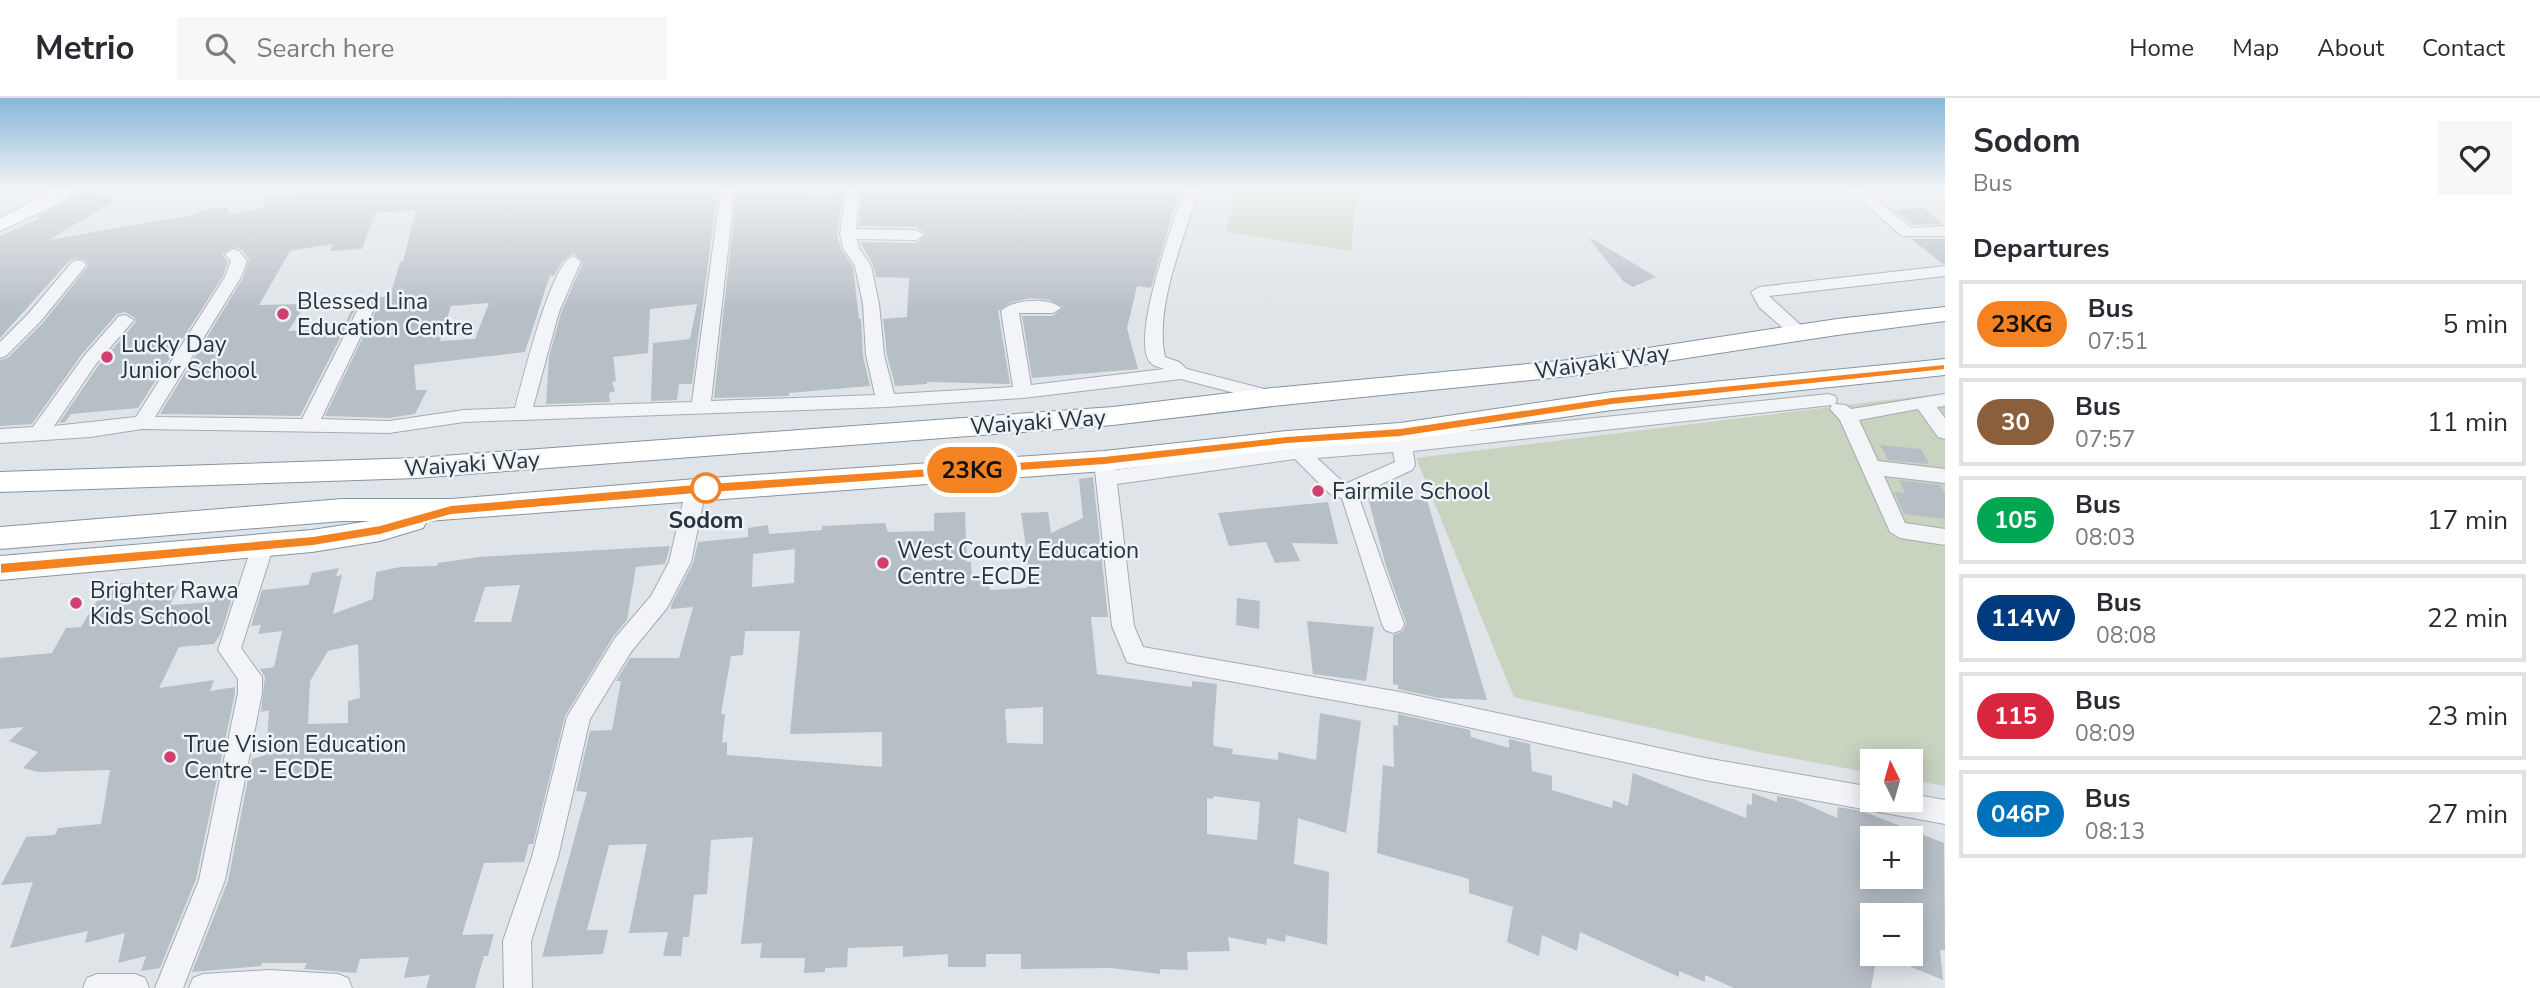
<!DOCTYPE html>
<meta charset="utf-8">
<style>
body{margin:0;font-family:"Nunito Sans",sans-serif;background:#f7f7f7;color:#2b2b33;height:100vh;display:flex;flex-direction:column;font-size:26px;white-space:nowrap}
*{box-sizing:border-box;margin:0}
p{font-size:23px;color:#7c7c81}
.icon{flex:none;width:38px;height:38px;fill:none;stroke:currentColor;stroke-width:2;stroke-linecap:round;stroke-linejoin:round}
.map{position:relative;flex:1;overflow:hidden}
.drawer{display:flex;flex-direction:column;background:#fff;width:595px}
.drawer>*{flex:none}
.badge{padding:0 14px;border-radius:23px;font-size:24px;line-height:46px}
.needle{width:46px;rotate:355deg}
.buttons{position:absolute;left:1860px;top:651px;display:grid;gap:14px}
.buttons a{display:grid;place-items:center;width:63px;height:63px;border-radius:0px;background:#fff;box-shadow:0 4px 18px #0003;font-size:35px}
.map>.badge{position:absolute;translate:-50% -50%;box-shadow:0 0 0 4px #fff}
h2{padding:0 28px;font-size:26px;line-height:63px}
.round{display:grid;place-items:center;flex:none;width:74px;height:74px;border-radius:0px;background:#f7f7f7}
.headline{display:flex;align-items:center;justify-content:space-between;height:119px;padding:0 28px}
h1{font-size:33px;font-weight:700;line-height:52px}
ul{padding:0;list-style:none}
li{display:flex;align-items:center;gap:21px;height:88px;margin:0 14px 10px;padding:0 14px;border:4px solid #e1e1e2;border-radius:0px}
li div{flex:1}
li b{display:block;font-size:26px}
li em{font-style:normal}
li .badge{min-width:77px;font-weight:700;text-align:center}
header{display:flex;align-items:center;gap:42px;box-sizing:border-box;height:98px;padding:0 35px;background:#fff;border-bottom:2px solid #e1e1e2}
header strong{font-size:33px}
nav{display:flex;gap:38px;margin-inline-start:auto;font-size:24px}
.search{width:490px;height:63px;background:#f7f7f7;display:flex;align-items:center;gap:18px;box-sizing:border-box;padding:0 24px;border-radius:0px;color:#7c7c81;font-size:26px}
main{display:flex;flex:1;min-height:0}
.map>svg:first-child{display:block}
</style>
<header>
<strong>Metrio</strong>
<div class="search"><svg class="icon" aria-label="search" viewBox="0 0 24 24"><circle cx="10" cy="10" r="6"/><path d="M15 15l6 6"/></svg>Search here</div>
<nav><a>Home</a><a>Map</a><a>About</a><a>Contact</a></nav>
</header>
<main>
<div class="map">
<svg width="1945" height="890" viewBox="0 0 1945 890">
<rect width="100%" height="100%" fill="#dfe4e9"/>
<!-- green -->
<g fill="#c8d3c0">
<path d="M1236,90H1357L1351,153L1226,134Z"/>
<path d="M1945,295V688L1911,682V663H1872V675L1764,655L1514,599L1416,360Z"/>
</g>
<!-- building -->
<g fill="#b6bec6" fill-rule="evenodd">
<path d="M327,90H375L374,93L420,90H718L692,286H679L677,302L651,303L653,245L690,241L697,206L650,211L648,255L613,259L616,283L612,284L615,293L609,295L610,304L546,306L549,259L561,215L583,164L573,155L562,164L554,178L550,177L525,254L414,267L416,292H427L415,316L389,320L325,318L376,212L367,204L357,208L362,199H390L400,164L403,163L416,112L375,115L362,151L330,153L333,146L290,153L259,207L306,206L288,233L343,230L351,213H354L300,318L160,316L243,180L249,161L241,151L234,149L222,156L228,164L223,178L138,310L71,316L65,324L59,325L98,268L136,224L135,220L125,214L117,216L82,256L32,326L0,328V262L8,260L42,226L88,168L85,162L77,160L70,162L0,240V138L41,120L37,119L87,92L116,102L49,142L198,116L199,113L219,110L229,109L228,116L262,111L266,101ZM489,205L475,241L440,243L451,208Z"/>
<path d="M737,90H803V97L843,96L837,137L841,151L853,169L859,221H861L863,258L870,288L789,295V298L714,300Z"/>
<path d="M862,90H1149L1179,93L1151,190L1137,188L1127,230L1138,271L1032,280L1022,218H1053L1063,209L1049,202L1031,200L1012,204L998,213L1010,286L927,284V286L895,288L887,257L883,221L907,219L909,180L876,179L873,167L860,144L916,145L926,136L916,129L859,128Z"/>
<path d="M1924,110L1942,126L1913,127L1894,112Z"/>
<path d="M1591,140L1656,179L1633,189L1624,184L1590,142Z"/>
<path d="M1911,141H1945V165L1943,166Z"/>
<path d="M1880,347L1921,351L1929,366L1888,362Z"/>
<path d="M1093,379L1108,519H1091L1097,576L1192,589V583L1217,586L1213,645L1214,648L1233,651L1232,656L1278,662V654L1316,662L1320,615L1361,623L1346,735L1298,720L1294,766L1329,774L1327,847L1286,837L1285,844L1267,840L1266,847L1228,839L1230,853L1187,854L1188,872L1160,871V876L1111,870L1021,871V856H986V869H948V856L903,859V848L848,850L847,869L825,870V874L804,875L805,860H760L762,845L741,846L753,739L711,742L707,796L694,797L689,839H683L681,858H663L668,834L629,835L647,746L609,747L587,832H608L603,856L542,859L587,694L576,693L590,633L612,632L621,583H616L630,560H679L693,509L671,511V507L693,465L698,444L748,439V430L768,427L769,436L822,432V428L885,425L888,434L934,433V415L965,414L967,464H971L972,479L988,477L990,492L1027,490L1028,449H1026L1021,415L1048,414L1051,435L1083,420L1079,381ZM795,451L794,485L752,489L753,456ZM745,533H800L790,636L882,634V669L727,657V644L722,645L725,616H721L731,558L743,557ZM1043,609V646L1007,645L1005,611ZM1213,698L1260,704L1257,742L1207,736V700L1213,701Z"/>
<path d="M1899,382L1940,387L1945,396V421L1904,416L1894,394L1905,395Z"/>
<path d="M1368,400L1427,402L1487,602L1439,600L1398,591V587L1393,586V537L1403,533L1406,525L1386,468Z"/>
<path d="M1328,404L1338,446L1292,445L1300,463L1275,465L1266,444L1229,448L1218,415Z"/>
<path d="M670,448L665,466L636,469L627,522L613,539L565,618L533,746H529L524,764L484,765L462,837L494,836L488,858H484L475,890H426L430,877L404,880L409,859L360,861L356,875L304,871L307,865H262L261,868L192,874L228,783L252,661L266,657L269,612L261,614L265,579L260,571L274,569L282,533L258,536L261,527L251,528L262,492L308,487L312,475L339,470L336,478L342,477L333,516L373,501L376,474L400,469L437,468L438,465L479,459ZM520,487L511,524H474L485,489ZM358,546L360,600L348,603V625L308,626L310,583L328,553Z"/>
<path d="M112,485H145L143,488H151L150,490L179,488L170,507L214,504L217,498L233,497L221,535L214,546L179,549L159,590L214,582L210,593L235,589V595L196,781L160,870L141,873L146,858L118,865L125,835L85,845L88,833L10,850L33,784L1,787L26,739L55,737L58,730L101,726L110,672L38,674L23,670L38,654L9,643L24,629L0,631V560L52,555L66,530L81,529L101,496H106Z"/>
<path d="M1237,500L1260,503L1259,531L1236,527Z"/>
<path d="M1307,523L1374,529L1366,583L1313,576Z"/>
<path d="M1398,616L1470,632L1471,639L1509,650V641L1530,646L1532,673L1552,678V692L1612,710L1613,702L1628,708L1633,675L1746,720L1747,706L1752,707V695L1777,704V698L1794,701L1837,720L1838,709L1862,713L1944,745L1945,852H1940L1943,882L1911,869V817H1872V856H1877L1871,890H1734L1705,877V884L1679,873V879L1580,834L1577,853L1542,837L1539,858L1507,844L1513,809L1469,795V781L1377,755L1383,667L1394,669L1393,627L1398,628ZM1872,740H1911V779H1872Z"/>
</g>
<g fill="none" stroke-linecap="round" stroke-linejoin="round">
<!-- minor casing -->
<g stroke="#a4acb3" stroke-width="2">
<g id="minor">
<path d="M721,90H735L711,303L875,297L866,257L863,206L855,168L843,150L840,136L846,90H860L856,131L916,132L924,137L916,142L857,141L859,150L871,168L879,206L884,257L894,296L1013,289L1001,213C1012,201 1050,199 1061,210L1053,215H1019L1031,287L1164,271C1160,269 1152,268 1150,264C1130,240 1175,120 1185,90H1199C1185,140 1154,207 1165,259L1179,264L1187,271L1280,295L1282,299L1280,303L1273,305L1181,281L1023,300L886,309L464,324L389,335L142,331L90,339L0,345V331L33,329L84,258L119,218L125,217L134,222L96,266L54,328L136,319L225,179L231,163L225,156L233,151L239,153L247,163L241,179L155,319L302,321L358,211L366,206L374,211L321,321L389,323L464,312L515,310C522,285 551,164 573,158L581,163L559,214L533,309L692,304Z"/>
<path d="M1846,90H1862L1912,130L1945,128V138H1902Z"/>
<path d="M78,162L84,164L86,167L84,170L40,224L6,258L0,260V244L28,216L72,164Z"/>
<path d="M1945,168V178L1769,198L1805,231L1808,235L1799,240L1793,239L1759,209L1751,194L1759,189Z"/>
<path d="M1828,296L1835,298L1837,302L1835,306L1846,307L1851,311L1945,296V308L1937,309L1945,320V341L1938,339L1918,311L1859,322L1878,363L1945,371V385L1884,378L1905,425L1945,431V447L1900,440L1890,434L1840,322L1830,311L1832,307L1413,353L1415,367L1412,372L1358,397L1404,526L1401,532L1393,535L1385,532L1382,526L1342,400L1330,396L1295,361L1117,386L1134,528L1143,549L1400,594L1705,660L1872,689V702H1911V696L1945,702V726L1705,682L1400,614L1135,566L1127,564L1112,528L1094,363L1097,358H1111L1115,372L1284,349L1287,344L1294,342L1304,347L1391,341L1393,329H1407L1410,339ZM1393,354L1395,364L1345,386L1317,360Z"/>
<path d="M696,384L703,386L706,391L691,464L667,510L631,554L590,621L558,759L531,843L532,890H504L503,843L532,759L567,619L615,540L651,498L669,464L686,391L689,386Z"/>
<path d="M263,439L270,441L274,447L241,550L262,579V595L225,782L183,890H155L199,782L238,595V581L218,552L252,447L256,441Z"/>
<path d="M270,872L338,876L348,880L352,890H189L193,880L203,876Z"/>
<path d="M97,876H135L145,880L149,890H83L87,880Z"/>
</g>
</g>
<!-- major casing -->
<g stroke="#9eabb5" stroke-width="2">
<path id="major" d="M55,90H75L58,106L0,133V120L44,98Z"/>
</g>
<!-- highway casing -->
<g stroke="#8694a0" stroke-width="2">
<g id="highway">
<path d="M1945,209V223L1837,237L1570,278L1273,308L1113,327L416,380L0,394V374L416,360L1113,309L1273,290L1570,262L1837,221Z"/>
<path d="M1945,261V277L1612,312L1400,343L1287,351L1104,373L427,423L423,430L380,443L312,454L0,482V458L312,432L370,423H342L0,451V429L342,401H451L696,381L1104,353L1287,333L1400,325L1612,294Z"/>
</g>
</g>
<!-- minor -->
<use href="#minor" fill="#f2f4f7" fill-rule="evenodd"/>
<!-- major -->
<use href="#major" fill="#fff" fill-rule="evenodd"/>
<!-- highway -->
<use href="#highway" fill="#fff" fill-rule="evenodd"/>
</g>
<!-- sky -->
<linearGradient id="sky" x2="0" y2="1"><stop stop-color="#88b6dc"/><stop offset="0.42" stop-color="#f1f3f5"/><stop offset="1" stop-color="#f1f3f5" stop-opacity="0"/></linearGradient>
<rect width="1945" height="214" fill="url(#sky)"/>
<!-- line -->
<path fill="#f58220" stroke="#fff" stroke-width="2" d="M1945,266V272L1612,307L1400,339L1287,346L1104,367L696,396L451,417L380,437L313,448L0,476V465L313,438L380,427L451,407L696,386L1104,358L1287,338L1400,330L1612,299Z"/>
<!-- markers -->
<g fill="#d23f6e" stroke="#eef3f6" stroke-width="2.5">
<circle cx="283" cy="216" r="7"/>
<circle cx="107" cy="259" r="7"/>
<circle cx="1318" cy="393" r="7"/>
<circle cx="883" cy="465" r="7"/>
<circle cx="76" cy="505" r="7"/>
<circle cx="170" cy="659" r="7"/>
</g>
<circle fill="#fff" stroke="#f58220" stroke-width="3.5" cx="706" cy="390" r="14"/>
<g text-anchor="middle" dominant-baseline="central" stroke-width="5" stroke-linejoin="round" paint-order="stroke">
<!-- poi labels -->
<g font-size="23" fill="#273440" stroke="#eef3f6" text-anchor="start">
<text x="297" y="203">Blessed Lina<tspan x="297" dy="26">Education Centre</tspan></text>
<text x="121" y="246">Lucky Day<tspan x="121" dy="26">Junior School</tspan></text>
<text x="1332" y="393">Fairmile School</text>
<text x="897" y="452">West County Education<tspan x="897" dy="26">Centre -ECDE</tspan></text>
<text x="90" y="492">Brighter Rawa<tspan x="90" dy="26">Kids School</tspan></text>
<text x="184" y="646">True Vision Education<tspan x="184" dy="26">Centre - ECDE</tspan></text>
</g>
<!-- street labels -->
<g font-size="23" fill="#273440" stroke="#eef3f6">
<text transform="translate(1602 264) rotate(-8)">Waiyaki Way</text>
<text transform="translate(1038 324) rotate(-4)">Waiyaki Way</text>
<text transform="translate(472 366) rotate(-4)">Waiyaki Way</text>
</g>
<!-- stop labels -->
<g font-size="23" font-weight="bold" fill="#273440" stroke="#eef3f6">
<text x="706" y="422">Sodom</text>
</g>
</g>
</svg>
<div class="buttons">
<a><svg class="needle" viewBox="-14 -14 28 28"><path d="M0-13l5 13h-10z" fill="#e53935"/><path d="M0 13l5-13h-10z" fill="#7c7c81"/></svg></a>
<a>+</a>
<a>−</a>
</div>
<b class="badge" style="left:972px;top:372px;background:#f58220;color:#111">23KG</b>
</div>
<section class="drawer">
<div class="headline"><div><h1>Sodom</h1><p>Bus</p></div><a class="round"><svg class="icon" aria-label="heart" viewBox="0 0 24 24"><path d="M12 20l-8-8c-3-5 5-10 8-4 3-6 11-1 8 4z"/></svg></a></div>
<h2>Departures</h2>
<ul>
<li><span class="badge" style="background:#f58220;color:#111">23KG</span><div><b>Bus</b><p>07:51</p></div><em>5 min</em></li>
<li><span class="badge" style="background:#8b5e3c;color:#fff">30</span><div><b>Bus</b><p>07:57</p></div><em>11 min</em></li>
<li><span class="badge" style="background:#00a651;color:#fff">105</span><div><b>Bus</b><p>08:03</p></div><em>17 min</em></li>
<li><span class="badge" style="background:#003b80;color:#fff">114W</span><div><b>Bus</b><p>08:08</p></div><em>22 min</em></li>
<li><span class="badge" style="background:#d7263d;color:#fff">115</span><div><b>Bus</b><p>08:09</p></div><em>23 min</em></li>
<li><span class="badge" style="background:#0072bc;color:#fff">046P</span><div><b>Bus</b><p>08:13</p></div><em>27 min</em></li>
</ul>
</section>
</main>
